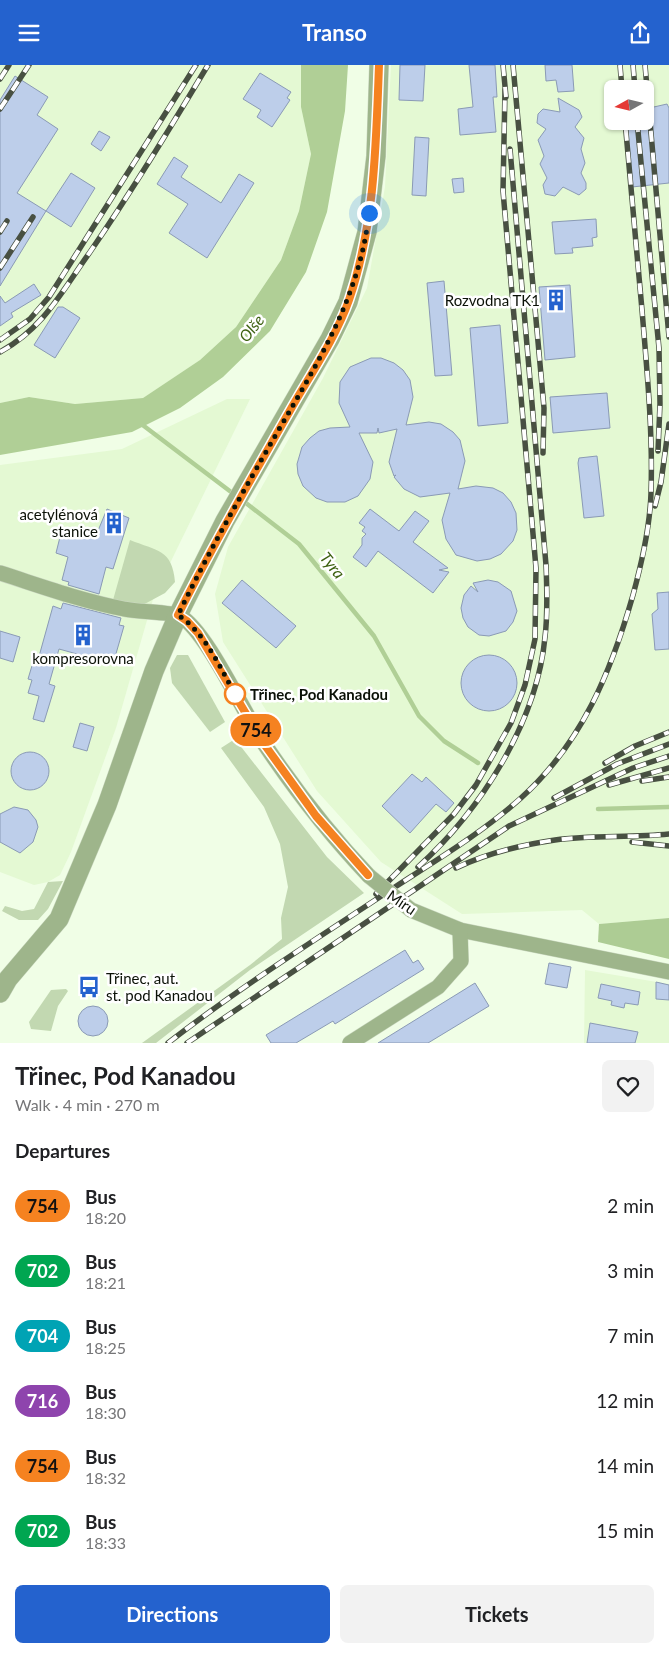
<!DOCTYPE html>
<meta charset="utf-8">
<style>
body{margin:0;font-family:Lato,sans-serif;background:#f2f2f2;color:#202124;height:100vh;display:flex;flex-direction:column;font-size:19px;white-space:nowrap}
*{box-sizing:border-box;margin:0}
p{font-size:16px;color:#757577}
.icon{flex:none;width:28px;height:28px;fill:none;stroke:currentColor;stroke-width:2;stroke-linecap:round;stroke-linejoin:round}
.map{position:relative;height:978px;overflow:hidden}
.side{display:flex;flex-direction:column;background:#fff;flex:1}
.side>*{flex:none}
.badge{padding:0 10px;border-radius:16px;font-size:18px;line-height:32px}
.needle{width:32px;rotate:262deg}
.tools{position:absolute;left:604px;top:15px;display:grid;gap:10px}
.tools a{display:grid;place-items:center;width:50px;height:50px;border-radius:8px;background:#fff;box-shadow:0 1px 4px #0004;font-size:25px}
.you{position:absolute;width:25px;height:25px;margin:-12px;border:4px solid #fff;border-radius:50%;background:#1a73e8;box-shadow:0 0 0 8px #1a73e833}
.map>.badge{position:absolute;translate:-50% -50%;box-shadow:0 0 0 2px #fff}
h2{padding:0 15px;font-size:19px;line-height:45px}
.round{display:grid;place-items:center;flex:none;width:52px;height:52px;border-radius:8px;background:#f2f2f2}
.head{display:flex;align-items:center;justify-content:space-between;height:85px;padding:0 15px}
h1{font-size:24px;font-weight:700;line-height:38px}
.cta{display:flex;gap:10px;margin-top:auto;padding:10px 15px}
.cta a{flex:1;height:58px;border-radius:8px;background:#2462ce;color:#fff;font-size:20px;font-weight:700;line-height:58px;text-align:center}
.cta a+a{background:#f2f2f2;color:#202124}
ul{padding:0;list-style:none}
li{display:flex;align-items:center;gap:15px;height:65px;padding:0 15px}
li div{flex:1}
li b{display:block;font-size:19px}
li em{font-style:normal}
li .badge{min-width:55px;font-weight:700;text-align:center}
header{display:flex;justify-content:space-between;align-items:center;height:65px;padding:0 15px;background:#2462ce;color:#fff;font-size:22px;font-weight:700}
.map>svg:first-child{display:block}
</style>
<header><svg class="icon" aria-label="menu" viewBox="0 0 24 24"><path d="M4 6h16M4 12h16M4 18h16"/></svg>Transo<svg class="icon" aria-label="share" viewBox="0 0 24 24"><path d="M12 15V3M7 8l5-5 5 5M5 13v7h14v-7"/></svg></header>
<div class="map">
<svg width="669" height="978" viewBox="0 0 669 978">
<rect width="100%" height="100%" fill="#f0fee6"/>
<!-- built -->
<g fill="#e4f9d3" fill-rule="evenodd">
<path d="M0,0H301V42L311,89L299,146L281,195L236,262L200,295L143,333L75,339L29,332L0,338Z"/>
<path d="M391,0H669V853L599,859L582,845L462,849L381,797L317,726L223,577L215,529L228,482L323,313L367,223L385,122ZM612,24H645V56H612Z"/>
<path d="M227,334H250L154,531L116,663L71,787L60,810L48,817L34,820L0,807V400L122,384Z"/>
<path d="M585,905L669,919V978H584Z"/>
</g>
<!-- green -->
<g fill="#c2d8b1">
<path d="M130,475C157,486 172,484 175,517L165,528L139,542L113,535Z"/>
<path d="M177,590H188L225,657L210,667L172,618L170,603Z"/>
<path d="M235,674L327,792L364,828L250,905L156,978H142L250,900L282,874L281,853L288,822L280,779L264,742L221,683Z"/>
<path d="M63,816L48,844L38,855H19L2,846L5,841L22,846L34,844L48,817Z"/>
<path d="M66,924L68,926L58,941L51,966L31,964L29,957L51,925Z"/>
</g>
<!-- forest -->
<path fill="#adcc94" d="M669,853V894L598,877L599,859Z"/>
<!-- water -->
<path fill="#b0cf96" d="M301,0H348L345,46L327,147L306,207L270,266L223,312L180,343L132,367L0,390V338L29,332L75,339L143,333L200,295L236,262L281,195L299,146L311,89L301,42Z"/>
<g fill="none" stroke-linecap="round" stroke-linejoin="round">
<!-- stream -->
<g stroke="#b0cf96" stroke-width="4.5">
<path d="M140,358L235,430"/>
<path d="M242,435L299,479L374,571L419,651L444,676L478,698"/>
<path d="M598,744L669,742"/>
</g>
</g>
<!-- building -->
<g fill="#bdceea" stroke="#8a9ab5">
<path d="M400,0H425L423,36L399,35Z"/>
<path d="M469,0H495L497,32H493L496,67L460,70L458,44L473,42Z"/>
<path d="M545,0H572L574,26L558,27L556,15L546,16Z"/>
<path d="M260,8L291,27L287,33L290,35L272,62L257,52L261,45L243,34Z"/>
<path d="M15,11L48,32L37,50L58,64L17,128L46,146L0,221V35Z"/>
<path d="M558,33L579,45L582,52L575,62L584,73L581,84L585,98L581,108L586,118V124L579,130L563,122L555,131L545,129L543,120L547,113L540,99L544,91L538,75L546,64L537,58L538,49L543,44L560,47Z"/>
<path d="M667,39L669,43V118L632,122L626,56H645V44Z"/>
<path d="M99,66L110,72L101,86L91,79Z"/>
<path d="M415,72L429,73L426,131L412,130Z"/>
<path d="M174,92L188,101L181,112L221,138L239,109L254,118L207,193L169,168L188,139L157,119Z"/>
<path d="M71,108L95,123L71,162L46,146Z"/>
<path d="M463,113L464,127L454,128L452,114Z"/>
<path d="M596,154L597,172L592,173L593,181L572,183L573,188L555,189L552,157Z"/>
<path d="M444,216L452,310L435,311L427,218Z"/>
<path d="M34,219L41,230L11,248L13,252L0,261V231L5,238Z"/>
<path d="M570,220L575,292L545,295L539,222Z"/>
<path d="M58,242H63L80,253L55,293L34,280Z"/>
<path d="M500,260L508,358L478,361L470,263Z"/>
<path d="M371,293H381L394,298L403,305L410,315L413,332L406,360L429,357L441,359L453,367L460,375L465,396L458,424L476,421L493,423L503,428L511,437L516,448L517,465L513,476L501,489L490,494L477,496L456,490L446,474L442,455L450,428L420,432L404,424L394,412L396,410L394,411L389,397L397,364L379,368L378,363L377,368H359L373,397L370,414L358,431L345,437H327L316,433L303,421L298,409L297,399L302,382L310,373L319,366L330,363L350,362L339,338L340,317L350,302Z"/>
<path d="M607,328L610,363L553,368L550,332Z"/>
<path d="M597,391L604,451L584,453L578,398L579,393Z"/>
<path d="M107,444L129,453L113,504L106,502L99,529L68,520L69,517L62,515L68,492L56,488L62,464L95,473Z"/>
<path d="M370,444L399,466L415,446L429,456L413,477L448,503L439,505L449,507L433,528L378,486L366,502L353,492L362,480V473L366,469L362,466L365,462L359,458Z"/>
<path d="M242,515L296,561L276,583L222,538Z"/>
<path d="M488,515L498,517L511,526L517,546L513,557L506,566L489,571L479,570L468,562L463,553L461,543L464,530L471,521L478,527L473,518Z"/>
<path d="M669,527V584L655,585L652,549L658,544L657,528Z"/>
<path d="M63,538L121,553L119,560L124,561L113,599L59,584L49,619L55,621L44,657L33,654L39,631L28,628L32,615L28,614L34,594L38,595L53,541L61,544Z"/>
<path d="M0,566L20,572L13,597L0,593Z"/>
<circle cx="489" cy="618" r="28"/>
<path d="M80,658L94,662L87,686L73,682Z"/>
<circle cx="30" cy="706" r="19"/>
<path d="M412,709L422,717L426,712L454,738L446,747L436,739L410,768L382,741Z"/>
<path d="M14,742L28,745L36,755L38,762L33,777L20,788L0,777V749Z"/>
<path d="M405,885L413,898L418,895L424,904L335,959L333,956L296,978H271L266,970Z"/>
<path d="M549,898L571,902L567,923L545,919Z"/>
<path d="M656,917L669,920V935L656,934Z"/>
<path d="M475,918L489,941L428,978H378Z"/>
<path d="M601,919L640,927L638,940L625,938L624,943L611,940L612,936L598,933Z"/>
<circle cx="93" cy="956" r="15"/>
<path d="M590,958L638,967L635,978H587Z"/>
</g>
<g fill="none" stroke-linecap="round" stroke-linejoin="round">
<!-- minor casing -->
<g stroke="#cbd8c2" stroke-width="16">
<g id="minor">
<path d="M0,508C41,521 82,536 124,544C137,547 171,547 180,551C207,566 245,651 265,680C296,726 330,770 369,811"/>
<path d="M411,845L460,865L669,907"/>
<path d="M350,978L438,922L461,896L460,865"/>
</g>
</g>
<!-- tertiary casing -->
<g stroke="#cbd8c2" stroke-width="20">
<path id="tertiary" d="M0,928L8,914L59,854L107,740L154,606L178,550L225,456L330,274L348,237L367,167L376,91L379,0"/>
</g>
<!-- minor -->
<use href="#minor" stroke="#9eb58b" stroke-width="15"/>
<!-- tertiary -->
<use href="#tertiary" stroke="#9eb58b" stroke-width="19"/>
<!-- rail casing -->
<g stroke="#485042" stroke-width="5.5">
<g id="rail">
<path d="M503,0L506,32"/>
<path d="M513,0L544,343L543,388"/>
<path d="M620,0L622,24"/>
<path d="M633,0L635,24"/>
<path d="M645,0L669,272"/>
<path d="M0,14L9,0"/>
<path d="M0,44L29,0"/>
<path d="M637,56L659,283L660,339L658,386"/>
<path d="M0,167L7,156"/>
<path d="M0,203L33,152"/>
<path d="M0,275L30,254L49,232L196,0"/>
<path d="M0,287C44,263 62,226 90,187C132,126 170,63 208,0"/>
<path d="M655,441L661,417L669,359"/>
<path d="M605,698L635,681L669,667"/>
<path d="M642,716L669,712"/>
<path d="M609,720L669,703"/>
<path d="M554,733L617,699L669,679"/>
<path d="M632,777L669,781"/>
<path d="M418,802C481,745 537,657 545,572C548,548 547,524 546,500L510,84"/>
<path d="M456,803C487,788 521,780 555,775C592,770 631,773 669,769"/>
<path d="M376,829L454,749L476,720L511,658L525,620L535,574L536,503L503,126L505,25"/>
<path d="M168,978C240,922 318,873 395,822C438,794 483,767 521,733C582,678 611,607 633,530C642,497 650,462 651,428C653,367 647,306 642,245C636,182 631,119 625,56"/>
<path d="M187,978L509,761L633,703L669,691"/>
</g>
</g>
<!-- rail -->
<use href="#rail" stroke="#fff" stroke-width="4" stroke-dasharray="11" stroke-linecap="butt"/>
<!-- minor-bridge casing -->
<g stroke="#cbd8c2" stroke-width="16" stroke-linecap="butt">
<path id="minor-bridge" d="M369,811L411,845"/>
</g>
<!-- minor-bridge -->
<use href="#minor-bridge" stroke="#9eb58b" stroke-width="15"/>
</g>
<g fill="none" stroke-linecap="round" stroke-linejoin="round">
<!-- line casing -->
<g stroke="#fff" stroke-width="11">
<path id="line" d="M368,810L316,751L264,679L198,568L187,556L178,550C213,479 253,411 292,342C312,307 336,272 349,235C375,159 376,79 379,0"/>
</g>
<!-- line -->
<use href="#line" stroke="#f58220" stroke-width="8"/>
<!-- walk -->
<path stroke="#0b1107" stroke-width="5" stroke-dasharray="0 9" d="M235,629L238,635C222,606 206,568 178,550C207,490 240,432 274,373C316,300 360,233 369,148"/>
</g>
<!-- icons -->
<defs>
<g id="building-bare" transform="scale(1.725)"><path d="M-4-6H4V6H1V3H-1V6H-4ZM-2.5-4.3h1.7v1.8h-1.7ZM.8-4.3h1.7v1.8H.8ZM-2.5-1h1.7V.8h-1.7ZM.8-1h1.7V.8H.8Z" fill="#2462ce" stroke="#fff" stroke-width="2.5" paint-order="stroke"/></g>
<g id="bus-bare" transform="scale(1.725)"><path d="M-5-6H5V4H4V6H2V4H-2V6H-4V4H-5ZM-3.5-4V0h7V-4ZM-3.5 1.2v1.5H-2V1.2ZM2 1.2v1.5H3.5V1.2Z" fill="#2462ce" stroke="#fff" stroke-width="2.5" paint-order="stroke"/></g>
</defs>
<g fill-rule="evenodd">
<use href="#building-bare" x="556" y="235"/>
<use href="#building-bare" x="114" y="458"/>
<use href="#building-bare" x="83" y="570"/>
<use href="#bus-bare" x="89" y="922"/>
</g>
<!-- markers -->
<circle fill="#fff" stroke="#f58220" stroke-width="2.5" cx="235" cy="629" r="10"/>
<g text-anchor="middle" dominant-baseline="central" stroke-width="5" stroke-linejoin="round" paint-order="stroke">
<!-- poi labels -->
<g font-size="15" fill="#0b1107" stroke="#fff" text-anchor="end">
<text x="540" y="235">Rozvodna TK1</text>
<text x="98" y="449">acetylénová<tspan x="98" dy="17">stanice</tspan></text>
<text x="83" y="593" text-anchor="middle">kompresorovna</text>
<text x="106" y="913" text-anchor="start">Třinec, aut.<tspan x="106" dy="17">st. pod Kanadou</tspan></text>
</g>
<!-- stop labels -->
<g font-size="15" font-weight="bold" fill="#0b1107" stroke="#fff" text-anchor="start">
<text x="250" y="629">Třinec, Pod Kanadou</text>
</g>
<!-- street labels -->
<g font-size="15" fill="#0b1107" stroke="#fff">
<text transform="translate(402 837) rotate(34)">Míru</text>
</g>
<!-- water labels -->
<g font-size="16" font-style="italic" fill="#3e6212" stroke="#fff">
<text transform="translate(251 263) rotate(-52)">Olše</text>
<text transform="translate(333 500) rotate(51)">Tyra</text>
</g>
</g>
</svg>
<div class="tools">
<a><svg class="needle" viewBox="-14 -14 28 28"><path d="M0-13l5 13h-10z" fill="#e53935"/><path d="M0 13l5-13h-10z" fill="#757577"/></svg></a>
</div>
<div class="you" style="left:369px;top:148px"></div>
<b class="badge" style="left:256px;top:665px;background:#f58220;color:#111">754</b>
</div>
<section class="side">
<div class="head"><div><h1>Třinec, Pod Kanadou</h1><p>Walk · 4 min · 270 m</p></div><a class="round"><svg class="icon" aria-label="heart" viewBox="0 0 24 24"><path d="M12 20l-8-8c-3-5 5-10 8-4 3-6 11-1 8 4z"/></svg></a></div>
<h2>Departures</h2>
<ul>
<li><span class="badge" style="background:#f58220;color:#111">754</span><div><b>Bus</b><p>18:20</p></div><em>2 min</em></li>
<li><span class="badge" style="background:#00a651;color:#fff">702</span><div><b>Bus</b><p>18:21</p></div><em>3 min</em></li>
<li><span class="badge" style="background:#00a3b4;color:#fff">704</span><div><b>Bus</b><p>18:25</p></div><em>7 min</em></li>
<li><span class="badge" style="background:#8e44ad;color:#fff">716</span><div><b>Bus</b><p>18:30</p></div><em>12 min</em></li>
<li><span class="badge" style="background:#f58220;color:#111">754</span><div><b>Bus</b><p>18:32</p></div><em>14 min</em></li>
<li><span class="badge" style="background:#00a651;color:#fff">702</span><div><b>Bus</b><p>18:33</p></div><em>15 min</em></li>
</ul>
<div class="cta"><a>Directions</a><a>Tickets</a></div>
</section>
